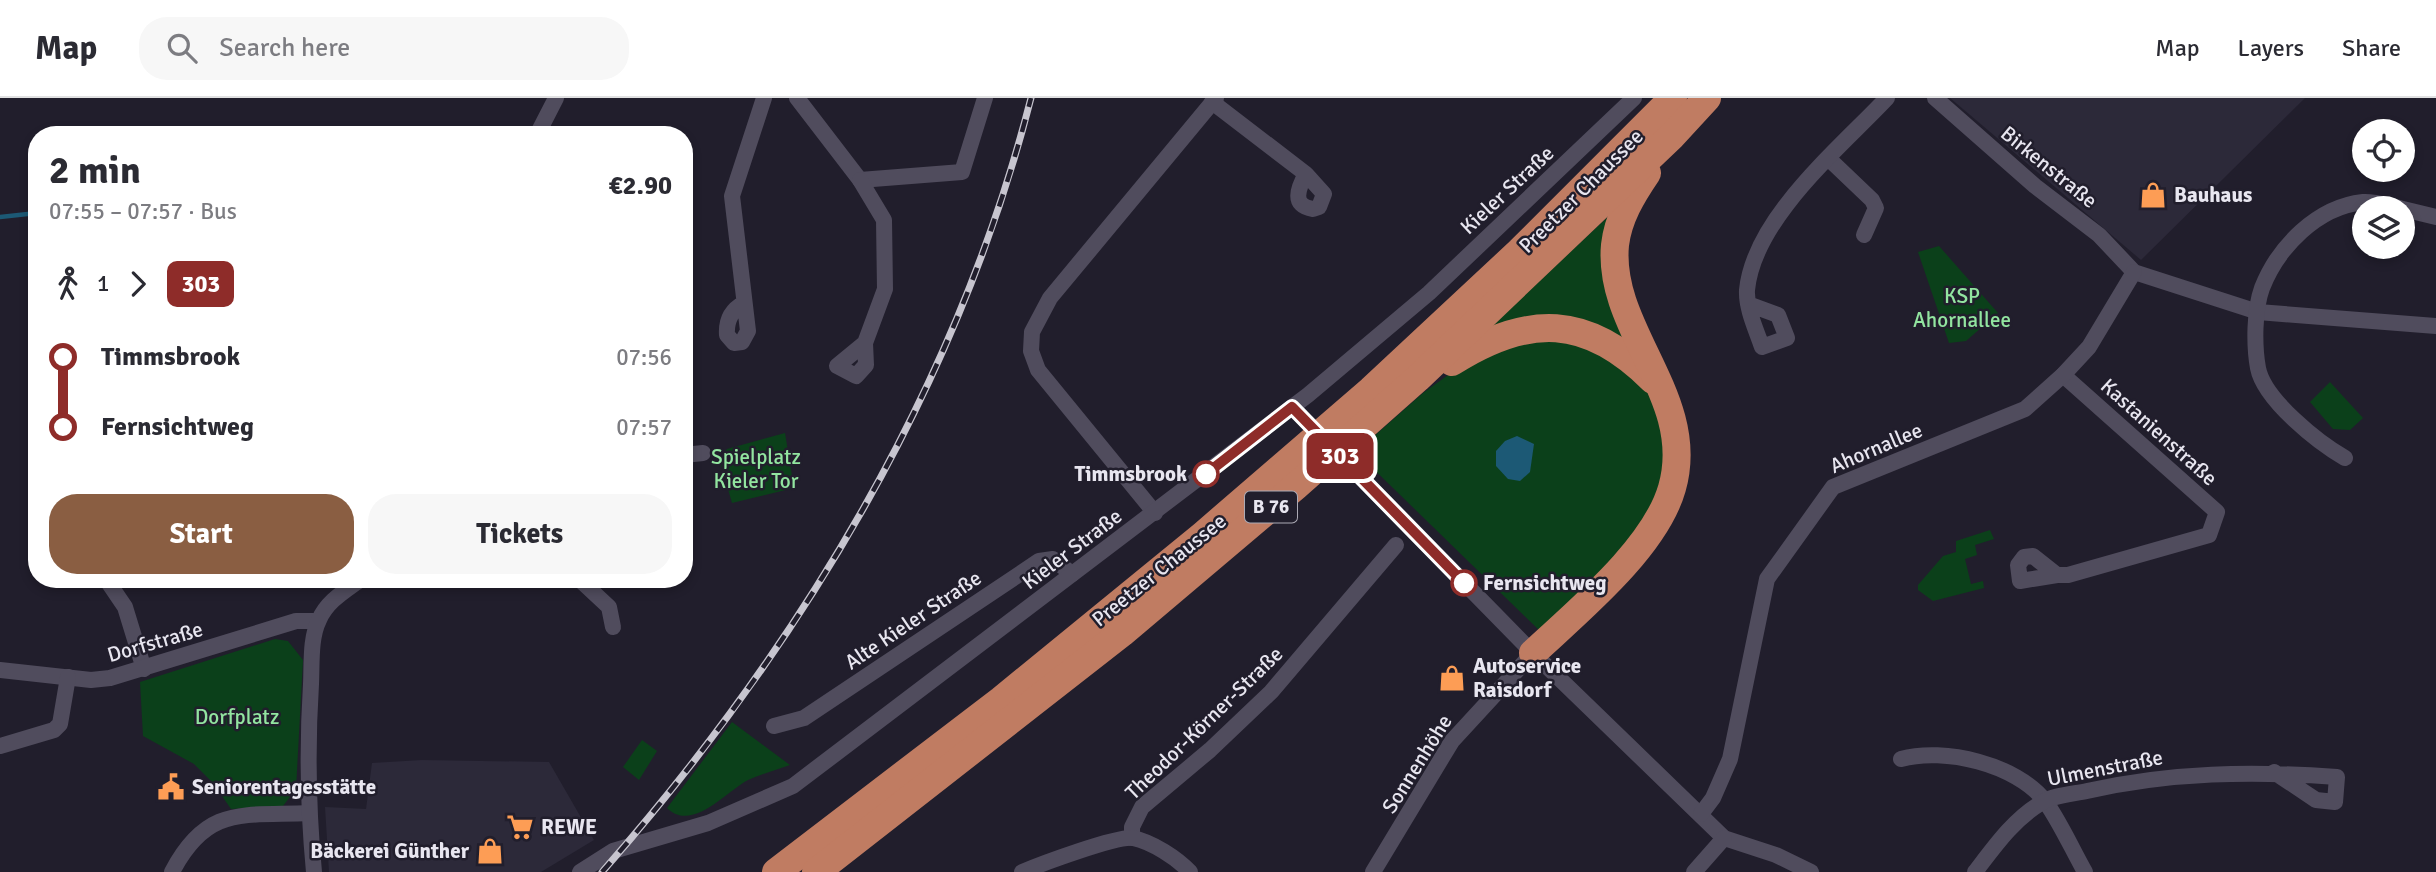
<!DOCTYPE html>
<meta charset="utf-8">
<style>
body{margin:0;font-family:Signika,sans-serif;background:#f7f7f7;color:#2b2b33;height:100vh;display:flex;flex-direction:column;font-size:26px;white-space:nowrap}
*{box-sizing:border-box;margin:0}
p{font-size:23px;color:#7c7c81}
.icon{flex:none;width:38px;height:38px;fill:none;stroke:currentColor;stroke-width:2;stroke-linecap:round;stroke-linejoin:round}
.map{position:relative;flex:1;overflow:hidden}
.details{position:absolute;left:28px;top:28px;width:665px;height:462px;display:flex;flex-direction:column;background:#fff;border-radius:28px;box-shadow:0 4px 10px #0003}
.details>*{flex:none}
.badge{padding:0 14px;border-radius:10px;font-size:24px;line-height:46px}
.tools{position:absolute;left:2352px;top:21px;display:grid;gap:14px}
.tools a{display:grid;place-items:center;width:63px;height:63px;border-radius:50%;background:#fff;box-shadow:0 4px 10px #0003;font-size:35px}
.map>.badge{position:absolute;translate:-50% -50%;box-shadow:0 0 0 4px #fff}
.legs{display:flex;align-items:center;gap:10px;height:77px;padding:0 21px;font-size:23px}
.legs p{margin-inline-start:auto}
.head{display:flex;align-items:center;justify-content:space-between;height:119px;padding:0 21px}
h1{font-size:38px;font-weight:700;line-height:52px}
.action{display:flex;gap:14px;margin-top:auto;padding:14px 21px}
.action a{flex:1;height:80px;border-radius:28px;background:#8a5e42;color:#fff;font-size:28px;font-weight:700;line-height:80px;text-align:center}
.action a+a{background:#f7f7f7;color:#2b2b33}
ul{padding:0 21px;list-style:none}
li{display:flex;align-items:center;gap:24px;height:70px;font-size:26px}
li i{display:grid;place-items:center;width:10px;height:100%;margin:0 9px;background:currentColor}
li i::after{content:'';width:18px;height:18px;margin:-9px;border:5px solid;border-radius:50%;background:#fff}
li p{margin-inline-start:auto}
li:first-child i{background:linear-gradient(#0000 50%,currentColor 0)}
li:last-child i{background:linear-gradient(currentColor 50%,#0000 0)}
header{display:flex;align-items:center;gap:42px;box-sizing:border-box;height:98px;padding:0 35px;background:#fff;border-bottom:2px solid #e1e1e2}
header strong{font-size:33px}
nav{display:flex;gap:38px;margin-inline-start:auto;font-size:24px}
.search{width:490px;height:63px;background:#f7f7f7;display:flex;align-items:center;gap:18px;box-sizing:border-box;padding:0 24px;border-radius:28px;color:#7c7c81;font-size:26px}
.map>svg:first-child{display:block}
</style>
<header>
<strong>Map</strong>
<div class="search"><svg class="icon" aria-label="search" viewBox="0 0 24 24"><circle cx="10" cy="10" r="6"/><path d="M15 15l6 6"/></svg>Search here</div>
<nav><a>Map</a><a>Layers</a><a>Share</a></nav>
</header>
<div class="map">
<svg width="2436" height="774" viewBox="0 0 2436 774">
<rect width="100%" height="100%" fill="#211e2c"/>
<!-- commercial -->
<g fill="#2c2939">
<path d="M1950,0H2305L2141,162Z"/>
<path d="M422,662L549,664L594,742L541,774H329L325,709L366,711L372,665Z"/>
</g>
<!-- green -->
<g fill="#0b401a">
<path d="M1614,113L1627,249L1486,233Z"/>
<path d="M1939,148L1998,215L1966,243L1949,245L1918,154Z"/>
<path d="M1570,237C1587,246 1622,260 1634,274C1648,288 1658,311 1663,330C1683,417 1595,479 1540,533L1356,354L1423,295L1483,252Z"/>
<path d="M2330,284L2363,320L2350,332L2333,331L2310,304Z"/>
<path d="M785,335L794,390L732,405L719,360L727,351Z"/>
<path d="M1990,432L1994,441L1975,447L1977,457L1965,461L1971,486L1983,483L1984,490L1933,503L1918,492V487L1943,458L1956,454V443Z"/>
<path d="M275,541L288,543L303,562L296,691L283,708L231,711L213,685L194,666L143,638L140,584Z"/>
<path d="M732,624L790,667C776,672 761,676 748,682C727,693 692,735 667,710Z"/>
<path d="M642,642L657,653L639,682L623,669Z"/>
</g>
<!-- water -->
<path fill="#1c5975" d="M1517,338L1534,346L1530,374L1520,383L1508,381L1496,368V353L1505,343Z"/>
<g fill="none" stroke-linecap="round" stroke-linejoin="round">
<!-- stream -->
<path stroke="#1c5975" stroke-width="4.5" d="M0,119L37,115"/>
<!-- street -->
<g stroke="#504c5d" stroke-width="16">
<path d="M797,0L860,82L962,74L985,0"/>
<path d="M1935,0L2035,88L2099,137L2134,174L2258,214L2436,228"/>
<path d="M1212,4L1306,76C1298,90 1291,108 1313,111L1319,109L1324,96L1306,76"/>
<path d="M537,37L556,0"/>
<path d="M1829,61L1872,102L1876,110L1864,137"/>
<path d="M860,82L884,122L885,191L865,245L837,268L856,278L866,267L865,245"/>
<path d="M2403,111L2436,119"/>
<path d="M744,205C731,212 726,223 727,237L734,245L742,244L748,233L732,98L764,0"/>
<path d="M1748,206L1778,217L1787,240L1762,249C1756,231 1746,211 1747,192C1754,120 1840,50 1887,0"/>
<path d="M1292,309L1533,555L1724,740L1776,757L1811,774"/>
<path d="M684,357L703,355"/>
<path d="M2345,360C2319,345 2264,302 2258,270C2254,248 2254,212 2262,190C2278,149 2317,109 2363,104C2374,103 2389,108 2400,110"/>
<path d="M1155,415L1038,272L1031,253L1032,234L1050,200L1216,0"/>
<path d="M2057,477L2020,483L2018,467L2024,459L2033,458L2057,477H2068L2209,437L2217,414L2063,277"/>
<path d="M106,481L125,509L144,571"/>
<path d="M579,481L609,509L613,529"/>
<path d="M0,572L91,582L110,580L296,523H318"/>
<path d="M774,628L804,620L1039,463L1053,461L1072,476"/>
<path d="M0,648L54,632L60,626L68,579"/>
<path d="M1901,661C1944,649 2016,666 2045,703C2060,724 2072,751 2085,774"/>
<path d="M1701,716L1713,700L1730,661L1767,481L1833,389L2025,311L2063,277L2089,249L2134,174"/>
<path d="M1132,740V729L1142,709L1210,652L1271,594L1396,447"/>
<path d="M172,774C207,707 243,718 309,715"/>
<path d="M314,774C308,711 307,649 311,586C312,566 310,540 319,522C327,503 345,493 361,481"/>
<path d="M580,774L613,753L708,725L793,688L1308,297L1429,195L1634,0"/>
<path d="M1022,774C1041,766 1116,738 1133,740C1152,744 1177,760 1190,774"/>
<path d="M1373,774L1452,643L1533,555"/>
<path d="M1694,774L1724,740"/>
<path d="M1975,774C1995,748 2013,722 2041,705C2053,697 2073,696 2087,693C2171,674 2252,673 2337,679L2335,704L2316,702L2274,674"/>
</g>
<!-- highway -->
<g stroke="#c07c62" stroke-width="28">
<path d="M1452,264C1528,216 1587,216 1653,282"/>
<path d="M1533,555C1578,513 1655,450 1672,390C1698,300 1607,232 1615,147C1618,120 1632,97 1647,75"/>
<path d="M776,774L1001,602L1203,437L1371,292L1520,153L1673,0"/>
<path d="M816,774L1122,535L1296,388L1418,280L1672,38L1707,0"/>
</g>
<!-- rail casing -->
<g stroke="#c7c5cf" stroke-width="7">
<path id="rail" d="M602,774C799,550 957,290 1031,0"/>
</g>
<!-- rail -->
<use href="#rail" stroke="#211e2c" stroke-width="4.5" stroke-dasharray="13" stroke-linecap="butt"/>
</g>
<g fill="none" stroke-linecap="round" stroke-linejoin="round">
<!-- line-1 casing -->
<g stroke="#fff" stroke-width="16">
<path id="line-1" d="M1206,376L1292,309L1464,485"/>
</g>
<!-- line-1 -->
<use href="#line-1" stroke="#8e2c29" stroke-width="10"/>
</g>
<!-- icons -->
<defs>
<g id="shop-bare" transform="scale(2.1)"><path d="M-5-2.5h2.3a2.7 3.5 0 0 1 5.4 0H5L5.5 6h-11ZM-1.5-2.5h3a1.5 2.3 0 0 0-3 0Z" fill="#fd9d55" stroke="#211e2c" stroke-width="2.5" paint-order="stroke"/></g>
<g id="civic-bare" transform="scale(2.1)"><path d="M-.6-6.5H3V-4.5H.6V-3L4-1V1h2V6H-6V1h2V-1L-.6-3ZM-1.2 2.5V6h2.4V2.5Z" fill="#fd9d55" stroke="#211e2c" stroke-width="2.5" paint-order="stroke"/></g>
<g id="supermarket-bare" transform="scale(2.1)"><path d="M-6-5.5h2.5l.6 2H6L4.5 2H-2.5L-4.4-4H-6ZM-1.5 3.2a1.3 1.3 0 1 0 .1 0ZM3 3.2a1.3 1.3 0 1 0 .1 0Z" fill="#fd9d55" stroke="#211e2c" stroke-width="2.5" paint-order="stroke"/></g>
</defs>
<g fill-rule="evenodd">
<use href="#shop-bare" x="2153" y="97"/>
<use href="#shop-bare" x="1452" y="580"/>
<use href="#civic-bare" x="171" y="689"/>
<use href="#supermarket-bare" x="520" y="729"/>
<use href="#shop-bare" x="490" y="753"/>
</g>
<!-- markers -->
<g fill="#fff" stroke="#8e2c29" stroke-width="3.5">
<circle cx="1206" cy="376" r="12"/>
<circle cx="1464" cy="485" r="12"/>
</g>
<g text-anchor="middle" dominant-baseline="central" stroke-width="5" stroke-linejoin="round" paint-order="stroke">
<!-- shield labels -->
<rect fill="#211e2c" stroke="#acaab5" stroke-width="2" x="1245" y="393.5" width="52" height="31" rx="5"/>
<g font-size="19" font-weight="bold" fill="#e8e6f0">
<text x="1271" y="409">B 76</text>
</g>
<!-- street labels -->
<g font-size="21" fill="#e8e6f0" stroke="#211e2c">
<text transform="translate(2049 69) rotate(39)">Birkenstraße</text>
<text transform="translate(1507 92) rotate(-43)">Kieler Straße</text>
<text transform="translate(1581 93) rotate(-45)">Preetzer Chaussee</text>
<text transform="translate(2159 334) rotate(42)">Kastanienstraße</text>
<text transform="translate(1876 350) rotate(-23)">Ahornallee</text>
<text transform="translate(1072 451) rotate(-37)">Kieler Straße</text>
<text transform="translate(1159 472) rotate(-39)">Preetzer Chaussee</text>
<text transform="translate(913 522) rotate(-34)">Alte Kieler Straße</text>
<text transform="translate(155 544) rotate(-16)">Dorfstraße</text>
<text transform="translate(1204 625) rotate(-44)">Theodor-Körner-Straße</text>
<text transform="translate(1417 666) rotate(-58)">Sonnenhöhe</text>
<text transform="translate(2105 670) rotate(-11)">Ulmenstraße</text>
</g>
<!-- poi labels -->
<g font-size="21" font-weight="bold" fill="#e8e6f0" stroke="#211e2c" text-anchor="start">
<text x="2174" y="97">Bauhaus</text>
<text x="1473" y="568">Autoservice<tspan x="1473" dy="24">Raisdorf</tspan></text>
<text x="192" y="689">Seniorentagesstätte</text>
<text x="541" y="729">REWE</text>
<text x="469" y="753" text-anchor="end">Bäckerei Günther</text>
</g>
<!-- park labels -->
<g font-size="21" fill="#92e5a0" stroke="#211e2c">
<text x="1962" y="198">KSP<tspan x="1962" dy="24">Ahornallee</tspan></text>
<text x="756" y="359">Spielplatz<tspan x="756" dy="24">Kieler Tor</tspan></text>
<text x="237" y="619">Dorfplatz</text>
</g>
<!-- stop labels -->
<g font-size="21" font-weight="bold" fill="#e8e6f0" stroke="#211e2c" text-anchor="end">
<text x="1187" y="376">Timmsbrook</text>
<text x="1483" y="485" text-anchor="start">Fernsichtweg</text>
</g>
</g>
</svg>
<div class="tools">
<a><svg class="icon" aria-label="locate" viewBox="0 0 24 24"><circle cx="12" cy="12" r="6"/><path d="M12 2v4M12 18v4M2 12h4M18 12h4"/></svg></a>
<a><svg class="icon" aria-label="layers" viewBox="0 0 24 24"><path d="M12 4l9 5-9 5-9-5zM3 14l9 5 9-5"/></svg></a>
</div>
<b class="badge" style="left:1340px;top:358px;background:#8e2c29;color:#fff">303</b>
<section class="details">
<div class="head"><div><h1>2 min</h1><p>07:55 – 07:57 · Bus</p></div><b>€2.90</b></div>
<div class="legs"><svg class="icon" aria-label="walk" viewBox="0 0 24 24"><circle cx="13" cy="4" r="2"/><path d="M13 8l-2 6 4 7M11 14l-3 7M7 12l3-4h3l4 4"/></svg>1<svg class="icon" aria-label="forward" viewBox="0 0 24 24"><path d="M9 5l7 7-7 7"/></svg><b class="badge" style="background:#8e2c29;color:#fff">303</b></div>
<ul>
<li><i style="color:#8e2c29"></i><b>Timmsbrook</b><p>07:56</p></li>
<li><i style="color:#8e2c29"></i><b>Fernsichtweg</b><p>07:57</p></li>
</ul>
<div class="action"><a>Start</a><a>Tickets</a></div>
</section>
</div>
